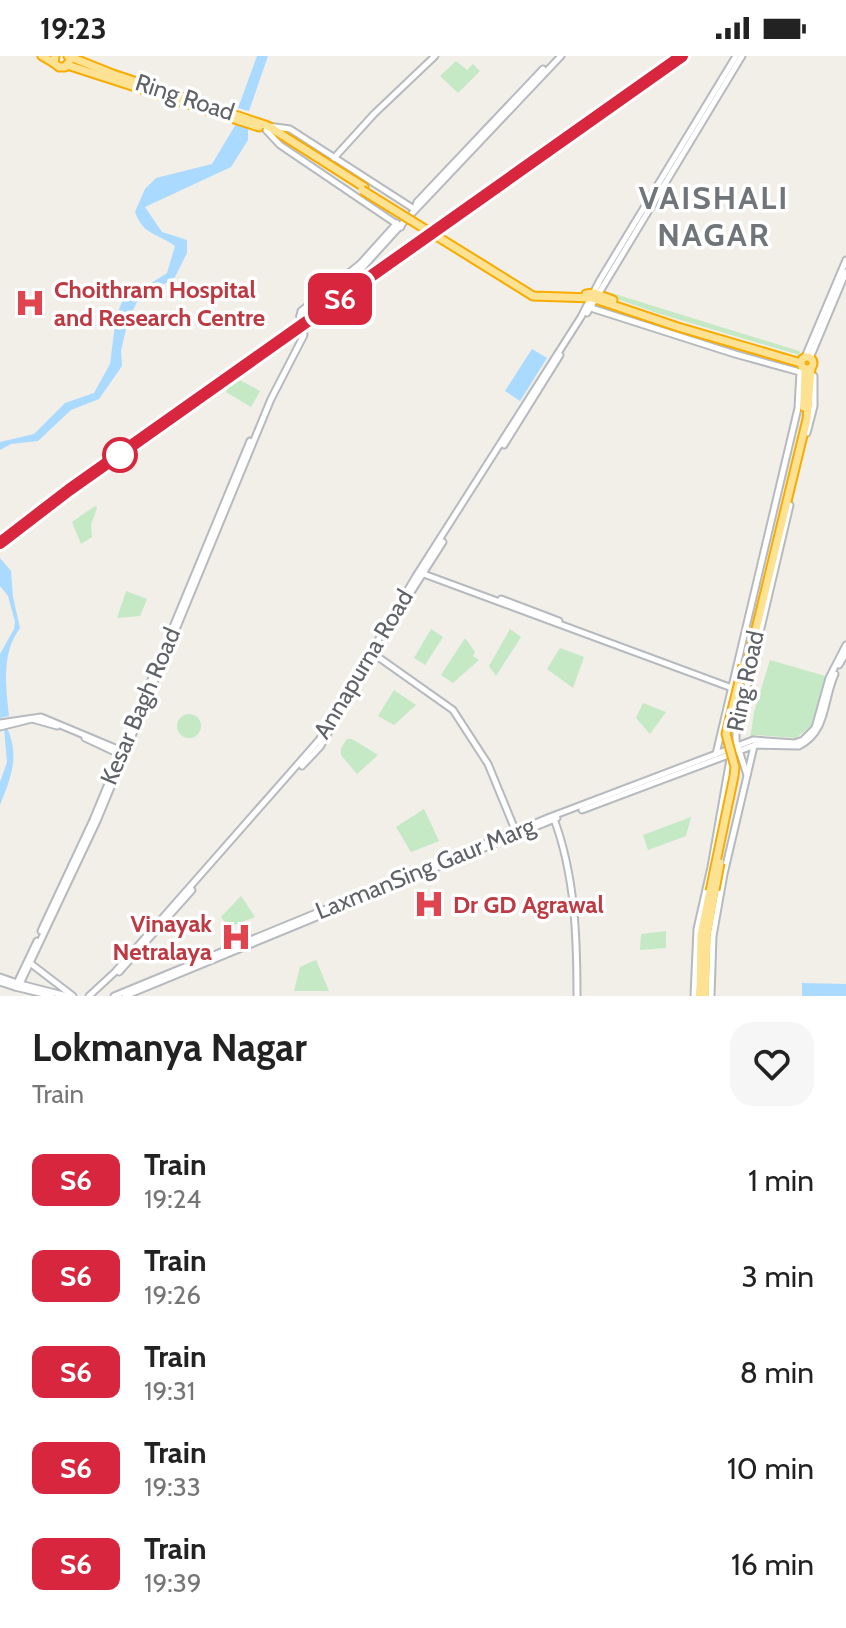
<!DOCTYPE html>
<style>
body{margin:0;font-family:Cabin,sans-serif;background:#f6f6f6;color:#222;height:100vh;display:flex;flex-direction:column;font-size:30px;white-space:nowrap}
*{box-sizing:border-box;margin:0}
p{font-size:26px;color:#767676}
.icon{flex:none;width:44px;height:44px;fill:none;stroke:currentColor;stroke-width:2;stroke-linecap:round;stroke-linejoin:round}
.map{position:relative;height:940px;overflow:hidden}
.side{display:flex;flex-direction:column;background:#fff;flex:1}
.side>*{flex:none}
.badge{padding:0 16px;border-radius:12px;font-size:28px;line-height:52px}
.map>.badge{position:absolute;translate:-50% -50%;box-shadow:0 0 0 4px #fff}
.round{display:grid;place-items:center;flex:none;width:84px;height:84px;border-radius:24px;background:#f6f6f6}
.head{display:flex;align-items:center;justify-content:space-between;height:136px;padding:0 32px}
h1{font-size:38px;font-weight:700;line-height:60px}
ul{padding:0;list-style:none}
li{display:flex;align-items:center;gap:24px;height:96px;padding:0 32px}
li div{flex:1}
li b{display:block;font-size:30px}
li em{font-style:normal}
li .badge{min-width:88px;font-weight:700;text-align:center}
.status{display:flex;justify-content:space-between;align-items:center;height:56px;padding:0 40px;background:#fff;direction:ltr}
.status svg{height:22px;fill:currentColor}
.map>svg:first-child{display:block}
</style>
<div class="status"><b>19:23</b><svg viewBox="0 0 49 12"><path d="M0 12V9h3v3zM5 12V6h3v6zM10 12V3h3v9zM15 12V0h3v12zM26 1h20v11H26zM47 4h2v5h-2z"/></svg></div>
<div class="map">
<svg width="846" height="940" viewBox="0 0 846 940">
<rect width="100%" height="100%" fill="#f1efe8"/>
<!-- green -->
<g fill="#c5e8c5">
<path d="M456,5L467,14L473,8L480,15L458,37L440,20Z"/>
<path d="M605,235L799,295L800,296L799,299L657,257L603,238Z"/>
<path d="M600,247L796,308L798,311L797,313L604,254L597,251Z"/>
<path d="M234,321L260,335L251,351L226,336Z"/>
<path d="M95,450L97,452L91,469L92,481L81,488L72,466Z"/>
<path d="M126,535L147,543L140,560L117,562Z"/>
<path d="M431,573L443,581L425,609L414,602Z"/>
<path d="M510,573L521,581L496,620L489,610Z"/>
<path d="M465,582L475,596L473,600L479,604L453,627L441,619Z"/>
<path d="M560,592L584,601L573,632L547,613Z"/>
<path d="M770,604L825,620L811,670L796,682L757,679L750,684L754,656Z"/>
<path d="M394,634L416,649L394,669L378,660Z"/>
<path d="M643,647L666,656L650,678L636,662Z"/>
<circle cx="189" cy="670" r="12"/>
<path d="M347,683H352L378,699L357,718L341,699V692Z"/>
<path d="M424,753L439,785L411,796L396,771Z"/>
<path d="M691,761L686,780L648,794L643,779Z"/>
<path d="M241,840L255,861L229,871L221,861Z"/>
<path d="M666,875V892L640,894L641,878Z"/>
<path d="M316,904L329,935H294L300,911Z"/>
</g>
<!-- water -->
<g fill="#aadaff">
<path d="M257,0H268L249,55L238,52Z"/>
<path d="M236,68L248,72V84L231,111L145,151L162,176L187,184V197L175,221L137,246L128,264L121,295L122,310L99,343L71,354L38,385L11,388L0,394V386L34,378L65,347L94,337L110,308L116,261L122,246L167,217L175,190C157,177 143,179 135,156L145,133L156,122L212,108Z"/>
<path d="M532,293L547,302L520,345L505,335Z"/>
<path d="M0,502L11,515L13,541L20,572C1,598 6,629 9,660L0,662V598L14,573L15,566L8,540L0,530Z"/>
<path d="M4,672H7C20,699 11,722 0,749V726L7,706Z"/>
<path d="M802,927L846,928V940H802Z"/>
</g>
<g fill="none" stroke-linecap="round" stroke-linejoin="round">
<!-- secondary casing -->
<g stroke="#b6babf" stroke-width="9">
<g id="secondary">
<path d="M334,102L374,58L435,0"/>
<path d="M415,152L417,146L543,13"/>
<path d="M402,168L561,0"/>
<path d="M401,171L280,89L266,74L268,70L290,73L414,153"/>
<path d="M591,252L735,298L800,316L798,352L716,698"/>
<path d="M587,257L742,0"/>
<path d="M300,260L353,222L402,168"/>
<path d="M300,260L301,255L360,208L397,167"/>
<path d="M805,301L846,204"/>
<path d="M810,302L846,216"/>
<path d="M807,377L814,350V320"/>
<path d="M504,389L560,299"/>
<path d="M421,517L732,632"/>
<path d="M408,541L443,486"/>
<path d="M501,543L559,565"/>
<path d="M371,596L453,654L488,708L516,776"/>
<path d="M839,609L846,597"/>
<path d="M0,667L41,661L120,694"/>
<path d="M0,671L32,663L57,670"/>
<path d="M85,682L119,698"/>
<path d="M302,710L320,691L336,664"/>
<path d="M747,719L736,685V678L790,449"/>
<path d="M582,754L755,689L799,690C828,675 823,644 835,618"/>
<path d="M554,763C575,819 577,881 577,940"/>
<path d="M41,875L93,764L250,385"/>
<path d="M30,907L73,940"/>
<path d="M119,916L192,834"/>
<path d="M0,921L17,927L37,885"/>
<path d="M0,926L15,931"/>
<path d="M19,932L15,931L17,927L20,928L19,932L52,940"/>
<path d="M67,940L20,928L97,765L271,343L304,279L300,260"/>
<path d="M89,940L115,916L319,684L416,520L581,261L600,224L736,0"/>
<path d="M114,940L550,761L716,698L753,684L795,687L803,684L815,672L829,622L846,589"/>
<path d="M125,940L557,762"/>
<path d="M694,940L697,873L711,811L730,703"/>
<path d="M711,940L713,880L724,818L754,690"/>
</g>
</g>
<!-- highway casing -->
<g stroke="#f9ab00" stroke-width="11">
<g id="highway">
<path d="M42,0L54,7"/>
<path d="M55,0L54,7L59,11H65L69,6"/>
<path d="M68,0L113,18L268,70L364,131"/>
<path d="M67,9L259,71"/>
<path d="M480,207L533,240L592,242L678,271L801,307"/>
<path d="M586,238L594,237L613,244"/>
<circle cx="807" cy="307" r="6"/>
<path d="M804,351L805,313"/>
<path d="M747,610L807,363L811,312"/>
<path d="M700,940L701,879L710,835"/>
<path d="M705,940L707,879L715,834"/>
</g>
</g>
<!-- secondary -->
<use href="#secondary" stroke="#fff" stroke-width="5"/>
<!-- highway -->
<use href="#highway" stroke="#fde293" stroke-width="7"/>
<!-- rail casing -->
<g stroke="#b6b7b8" stroke-width="5">
<path id="rail" d="M0,487L69,434L682,0"/>
</g>
<!-- rail -->
<use href="#rail" stroke="#fff" stroke-width="2" stroke-dasharray="6" stroke-linecap="butt"/>
<!-- highway-bridge casing -->
<g stroke="#f9ab00" stroke-width="11" stroke-linecap="butt">
<g id="highway-bridge">
<path d="M362,134L480,207"/>
<path d="M715,834L720,807"/>
<path d="M710,835L734,720L735,711L726,678L743,609"/>
</g>
</g>
<!-- highway-bridge -->
<use href="#highway-bridge" stroke="#fde293" stroke-width="7"/>
</g>
<g fill="none" stroke-linecap="round" stroke-linejoin="round">
<!-- line casing -->
<g stroke="#fff" stroke-width="18">
<path id="line" d="M0,487L69,434L682,0"/>
</g>
<!-- line -->
<use href="#line" stroke="#d7263d" stroke-width="12"/>
</g>
<!-- icons -->
<defs>
<g id="hospital-bare" transform="scale(2.4)"><path d="M-5-5h3v3.5h4V-5h3V5h-3V1.5h-4V5h-3Z" fill="#e0444e" stroke="#fff" stroke-width="2.5" paint-order="stroke"/></g>
</defs>
<g fill-rule="evenodd">
<use href="#hospital-bare" x="30" y="247"/>
<use href="#hospital-bare" x="429" y="848"/>
<use href="#hospital-bare" x="236" y="881"/>
</g>
<!-- markers -->
<circle fill="#fff" stroke="#d7263d" stroke-width="4" cx="120" cy="399" r="16"/>
<g text-anchor="middle" dominant-baseline="central" stroke-width="7" stroke-linejoin="round" paint-order="stroke">
<!-- street labels -->
<g font-size="24" fill="#5f6368" stroke="#fff">
<text transform="translate(185 41) rotate(18)">Ring Road</text>
<text transform="translate(363 608) rotate(-59)">Annapurna Road</text>
<text transform="translate(745 625) rotate(-78)">Ring Road</text>
<text transform="translate(140 650) rotate(-67)">Kesar Bagh Road</text>
<text transform="translate(425 812) rotate(-22)">LaxmanSing Gaur Marg</text>
</g>
<!-- health labels -->
<g font-size="24" font-weight="bold" fill="#be3a42" stroke="#fff" text-anchor="start">
<text x="54" y="233">Choithram Hospital<tspan x="54" dy="28">and Research Centre</tspan></text>
<text x="453" y="848">Dr GD Agrawal</text>
<text x="212" y="867" text-anchor="end">Vinayak<tspan x="212" dy="28">Netralaya</tspan></text>
</g>
<!-- district labels -->
<g font-size="32" font-weight="bold" letter-spacing="2" fill="#70757a" stroke="#fff">
<text x="714" y="141">VAISHALI<tspan x="714" dy="37">NAGAR</tspan></text>
</g>
</g>
</svg>
<b class="badge" style="left:340px;top:243px;background:#d7263d;color:#fff">S6</b>
</div>
<section class="side">
<div class="head"><div><h1>Lokmanya Nagar</h1><p>Train</p></div><a class="round"><svg class="icon" aria-label="heart" viewBox="0 0 24 24"><path d="M12 20l-8-8c-3-5 5-10 8-4 3-6 11-1 8 4z"/></svg></a></div>
<ul>
<li><span class="badge" style="background:#d7263d;color:#fff">S6</span><div><b>Train</b><p>19:24</p></div><em>1 min</em></li>
<li><span class="badge" style="background:#d7263d;color:#fff">S6</span><div><b>Train</b><p>19:26</p></div><em>3 min</em></li>
<li><span class="badge" style="background:#d7263d;color:#fff">S6</span><div><b>Train</b><p>19:31</p></div><em>8 min</em></li>
<li><span class="badge" style="background:#d7263d;color:#fff">S6</span><div><b>Train</b><p>19:33</p></div><em>10 min</em></li>
<li><span class="badge" style="background:#d7263d;color:#fff">S6</span><div><b>Train</b><p>19:39</p></div><em>16 min</em></li>
</ul>
</section>
